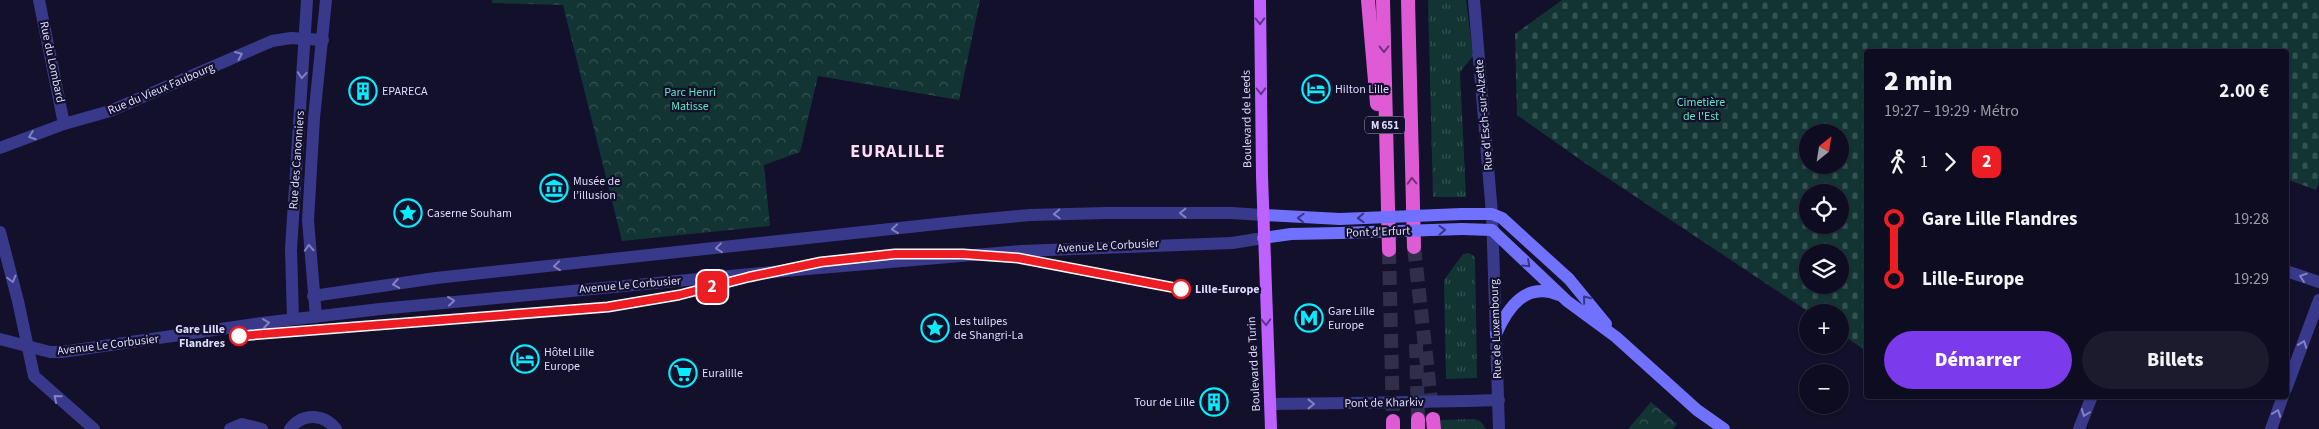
<!DOCTYPE html>
<html lang="fr">
<meta charset="utf-8">
<style>
body{margin:0;font-family:"Source Sans 3",sans-serif;background:#1c1a2d;color:#f1f3f6;height:100vh;display:flex;flex-direction:column;font-size:19px;white-space:nowrap}
*{box-sizing:border-box;margin:0}
p{font-size:16px;color:#9b9ba5}
.icon{flex:none;width:28px;height:28px;fill:none;stroke:currentColor;stroke-width:2;stroke-linecap:round;stroke-linejoin:round}
.map{position:relative;flex:1;overflow:hidden}
.drawer{position:absolute;left:1864px;top:49px;width:425px;height:350px;display:flex;flex-direction:column;background:#0e0c20;border-radius:5px;box-shadow:0 1px 4px #0004,0 0 0 1px #2e2c3e}
.drawer>*{flex:none}
.badge{padding:0 10px;border-radius:8px;font-size:18px;line-height:32px}
.needle{width:32px;rotate:30deg}
.buttons{position:absolute;left:1799px;top:124px;display:grid;gap:10px}
.buttons a{display:grid;place-items:center;width:50px;height:50px;border-radius:50%;background:#0e0c20;box-shadow:0 1px 4px #0004,0 0 0 1px #2e2c3e;font-size:25px}
.map>.badge{position:absolute;translate:-50% -50%;box-shadow:0 0 0 2px #fff}
.legs{display:flex;align-items:center;gap:8px;height:55px;padding:0 20px;font-size:16px}
.legs p{margin-inline-start:auto}
.overview{display:flex;align-items:center;justify-content:space-between;height:85px;padding:0 20px}
h1{font-size:28px;font-weight:800;line-height:38px}
.button{display:flex;gap:10px;margin-top:auto;padding:10px 20px}
.button a{flex:1;height:58px;border-radius:30px;background:#7c3aed;color:#fff;font-size:20px;font-weight:800;line-height:58px;text-align:center}
.button a+a{background:#1c1a2d;color:#f1f3f6}
ul{padding:0 20px;list-style:none}
li{display:flex;align-items:center;gap:18px;height:60px;font-size:19px}
li i{display:grid;place-items:center;width:8px;height:100%;margin:0 6px;background:currentColor}
li i::after{content:'';width:12px;height:12px;margin:-6px;border:4px solid;border-radius:50%;background:#0e0c20}
li p{margin-inline-start:auto}
li:first-child i{background:linear-gradient(#0000 50%,currentColor 0)}
li:last-child i{background:linear-gradient(currentColor 50%,#0000 0)}
.map>svg:first-child{display:block}
</style>
<div class="map">
<svg width="2319" height="429" viewBox="0 0 2319 429">
<defs>
<pattern id="grass-tufts" width="24" height="20" patternUnits="userSpaceOnUse" patternTransform="scale(1.25)"><rect width="24" height="20" fill="#123533"/><path d="M3 7l-1-3M5 7V3M7 7l1-3M15 17l-1-3M17 17v-4M19 17l1-3" fill="none" stroke="#345252"/></pattern>
<pattern id="cemetery-stones" width="16" height="16" patternUnits="userSpaceOnUse" patternTransform="scale(1.25)"><rect width="16" height="16" fill="#123533"/><path d="M2 7V4a2 2 0 0 1 4 0v3zM10 15v-3a2 2 0 0 1 4 0v3z" fill="#345252"/></pattern>
<pattern id="park-crowns" width="20" height="18" patternUnits="userSpaceOnUse" patternTransform="scale(1.25)"><rect width="20" height="18" fill="#123533"/><path d="M2 6a3 3 0 1 1 6 0M12 15a3 3 0 1 1 6 0" fill="none" stroke="#345252"/></pattern>
</defs>
<rect width="100%" height="100%" fill="#13102b"/>
<!-- grass -->
<g fill="url(#grass-tufts)">
<path d="M1428,0H1466L1473,56L1460,72L1466,197H1433Z"/>
<path d="M1469,253L1475,257L1477,378L1446,379L1444,280L1463,254Z"/>
<path d="M1474,419L1480,421L1486,429H1441L1440,420Z"/>
</g>
<!-- cemetery -->
<path fill="url(#cemetery-stones)" fill-rule="evenodd" d="M1562,0H2319V182L2316,190L2286,179V51H1866V351L1840,333V312H1809L1588,165L1517,115L1515,34ZM1808,132H1840V165H1808ZM1808,192H1840V225H1808ZM1808,252H1840V285H1808Z"/>
<!-- park -->
<g fill="url(#park-crowns)">
<path d="M492,0H980L959,100L818,76L800,152L764,165L770,226L622,241L563,5L492,3Z"/>
<path d="M1651,402L1677,424L1673,429H1628Z"/>
</g>
<g fill="none" stroke-linecap="round" stroke-linejoin="round">
<!-- trunk-tunnel -->
<g stroke="#312e4b" stroke-width="14" stroke-dasharray="14 7" stroke-linecap="butt">
<path d="M1414,247L1433,419"/>
<path d="M1389,250L1393,421"/>
<path d="M1416,344L1418,419"/>
</g>
<!-- minor -->
<g stroke="#39398c" stroke-width="12">
<path d="M39,0L64,124"/>
<path d="M0,148L64,124L110,111L272,41L291,38L323,40"/>
<path d="M0,232L18,301L34,376L94,429"/>
<path d="M2286,271L2319,282"/>
<path d="M2286,389L2319,300"/>
<path d="M1466,401L1499,400"/>
<path d="M1270,404L1351,403"/>
<path d="M230,429L242,424L262,429"/>
<path d="M290,429C302,413 323,413 336,429"/>
<path d="M2079,429L2092,396"/>
<path d="M2271,429L2283,396"/>
</g>
<!-- tertiary -->
<g stroke="#39398c" stroke-width="12">
<path d="M1474,0L1492,214L1499,429"/>
<path d="M1231,213L1263,215"/>
<path d="M1232,243L1263,238"/>
<path d="M313,296L436,278L965,221L1030,215L1106,213"/>
<path d="M316,317L308,220L314,118L326,0"/>
<path d="M293,319L291,249L307,0"/>
<path d="M0,339L50,352H62L262,323L380,309L772,272"/>
</g>
<!-- secondary -->
<g stroke="#7171ff" stroke-width="12">
<path d="M1462,214H1492L1502,218L1569,279L1606,324"/>
<path d="M1263,215L1340,219"/>
<path d="M1462,229L1492,230L1567,301L1616,337L1697,410L1724,429"/>
<path d="M1263,238L1291,234L1340,233"/>
<path d="M1496,334C1508,307 1526,281 1559,295"/>
</g>
<!-- primary -->
<path stroke="#bf61ff" stroke-width="12" d="M1260,0L1262,176L1271,429"/>
<!-- trunk -->
<g stroke="#df5bd5" stroke-width="14">
<path d="M1368,0L1377,104"/>
<path d="M1383,0L1389,250"/>
<path d="M1408,0L1414,247"/>
<path d="M1418,419V429"/>
<path d="M1433,419L1434,429"/>
<path d="M1393,421V429"/>
</g>
<!-- minor-bridge -->
<path stroke="#39398c" stroke-width="12" d="M1351,403L1466,401"/>
<!-- tertiary-bridge -->
<g stroke="#39398c" stroke-width="12">
<path d="M1106,213H1231"/>
<path d="M772,272L1022,251L1232,243"/>
</g>
<!-- secondary-bridge -->
<g stroke="#7171ff" stroke-width="12">
<path d="M1340,219L1462,214"/>
<path d="M1340,233L1462,229"/>
</g>
</g>
<!-- one-way arrows -->
<defs><path id="oneway-chevron" d="M-2-3.5L2.5 0L-2 3.5" fill="none" stroke-width="1.6" stroke-linecap="round" stroke-linejoin="round" transform="scale(1.25)"/></defs>
<g stroke="#60348a">
<use href="#oneway-chevron" transform="translate(1260 21) rotate(89)"/>
<use href="#oneway-chevron" transform="translate(1261 91) rotate(89)"/>
<use href="#oneway-chevron" transform="translate(1266 322) rotate(88)"/>
</g>
<g stroke="#6f3277">
<use href="#oneway-chevron" transform="translate(1384 49) rotate(89)"/>
<use href="#oneway-chevron" transform="translate(1412 181) rotate(-92)"/>
</g>
<g stroke="#8381c0">
<use href="#oneway-chevron" transform="translate(239 55) rotate(-24)"/>
<use href="#oneway-chevron" transform="translate(302 75) rotate(94)"/>
<use href="#oneway-chevron" transform="translate(32 136) rotate(160)"/>
<use href="#oneway-chevron" transform="translate(1183 213) rotate(-180)"/>
<use href="#oneway-chevron" transform="translate(1057 214) rotate(177)"/>
<use href="#oneway-chevron" transform="translate(895 229) rotate(174)"/>
<use href="#oneway-chevron" transform="translate(309 248) rotate(-93)"/>
<use href="#oneway-chevron" transform="translate(719 248) rotate(174)"/>
<use href="#oneway-chevron" transform="translate(557 266) rotate(174)"/>
<use href="#oneway-chevron" transform="translate(2303 277) rotate(-161)"/>
<use href="#oneway-chevron" transform="translate(12 279) rotate(75)"/>
<use href="#oneway-chevron" transform="translate(396 284) rotate(171)"/>
<use href="#oneway-chevron" transform="translate(451 301) rotate(-6)"/>
<use href="#oneway-chevron" transform="translate(266 323) rotate(-8)"/>
<use href="#oneway-chevron" transform="translate(2303 344) rotate(-70)"/>
<use href="#oneway-chevron" transform="translate(57 398) rotate(-140)"/>
<use href="#oneway-chevron" transform="translate(1311 404)"/>
<use href="#oneway-chevron" transform="translate(2085 413) rotate(111)"/>
<use href="#oneway-chevron" transform="translate(2277 413) rotate(-70)"/>
</g>
<g stroke="#393780">
<use href="#oneway-chevron" transform="translate(1301 218) rotate(-178)"/>
<use href="#oneway-chevron" transform="translate(1361 218) rotate(178)"/>
<use href="#oneway-chevron" transform="translate(1442 230) rotate(-2)"/>
<use href="#oneway-chevron" transform="translate(1527 264) rotate(43)"/>
<use href="#oneway-chevron" transform="translate(1586 299) rotate(-129)"/>
</g>
<g fill="none" stroke-linecap="round" stroke-linejoin="round">
<!-- line-1 casing -->
<g stroke="#fff" stroke-width="11">
<path id="line-1" d="M239,336L608,307L679,295L749,277L821,262L895,254H963L1018,258L1181,289"/>
</g>
<!-- line-1 -->
<use href="#line-1" stroke="#ed1d24" stroke-width="8"/>
</g>
<!-- icons -->
<defs>
<g id="hotel-ring" transform="scale(1.4375)"><circle r="9.5" fill="#13102b" stroke="#06edff" stroke-width="1.5"/><path d="M-6-4.5h1.5V1H6V5H4.5V3h-9V5H-6ZM-4 0a1.8 1.8 0 1 1 3.6 0ZM.5 0V-2.5h3Q6-2.5 6 0Z" fill="#06edff"/></g>
<g id="building-ring" transform="scale(1.4375)"><circle r="9.5" fill="#13102b" stroke="#06edff" stroke-width="1.5"/><path d="M-4-6H4V6H1V3H-1V6H-4ZM-2.5-4.3h1.7v1.8h-1.7ZM.8-4.3h1.7v1.8H.8ZM-2.5-1h1.7V.8h-1.7ZM.8-1h1.7V.8H.8Z" fill="#06edff"/></g>
<g id="museum-ring" transform="scale(1.4375)"><circle r="9.5" fill="#13102b" stroke="#06edff" stroke-width="1.5"/><path d="M0-6L6-3V-2H-6V-3ZM-5-1h2V3h-2ZM-1-1h2V3h-2ZM3-1h2V3H3ZM-6 4H6V6H-6Z" fill="#06edff"/></g>
<g id="sight-ring" transform="scale(1.4375)"><circle r="9.5" fill="#13102b" stroke="#06edff" stroke-width="1.5"/><path d="M0-6L1.8-2.2L6-1.7L2.9 1.2L3.7 5.4L0 3.3L-3.7 5.4L-2.9 1.2L-6-1.7L-1.8-2.2Z" fill="#06edff"/></g>
<g id="metro-ring" transform="scale(1.4375)"><circle r="9.5" fill="#13102b" stroke="#06edff" stroke-width="1.5"/><path d="M-5.5 5V-5H-3L0 0L3-5H5.5V5H3V-.5L0 4L-3-.5V5Z" fill="#06edff"/></g>
<g id="supermarket-ring" transform="scale(1.4375)"><circle r="9.5" fill="#13102b" stroke="#06edff" stroke-width="1.5"/><path d="M-6-5.5h2.5l.6 2H6L4.5 2H-2.5L-4.4-4H-6ZM-1.5 3.2a1.3 1.3 0 1 0 .1 0ZM3 3.2a1.3 1.3 0 1 0 .1 0Z" fill="#06edff"/></g>
</defs>
<g fill-rule="evenodd">
<use href="#hotel-ring" x="1316" y="89"/>
<use href="#building-ring" x="363" y="91"/>
<use href="#museum-ring" x="554" y="188"/>
<use href="#sight-ring" x="408" y="213"/>
<use href="#metro-ring" x="1309" y="318"/>
<use href="#sight-ring" x="935" y="328"/>
<use href="#hotel-ring" x="525" y="359"/>
<use href="#supermarket-ring" x="683" y="373"/>
<use href="#building-ring" x="1214" y="402"/>
</g>
<!-- markers -->
<g fill="#fff" stroke="#ed1d24" stroke-width="2.5">
<circle cx="1181" cy="289" r="9"/>
<circle cx="239" cy="336" r="9"/>
</g>
<g text-anchor="middle" dominant-baseline="central" stroke-width="4.5" stroke-linejoin="round" paint-order="stroke">
<!-- shield labels -->
<rect fill="#13102b" stroke="#a09dbf" stroke-width="1" x="1365" y="116.5" width="40" height="17" rx="4"/>
<g font-size="11" font-weight="bold" fill="#dddaff">
<text x="1385" y="125">M 651</text>
</g>
<!-- street labels -->
<g font-size="12" fill="#dddaff" stroke="#13102b">
<text transform="translate(52 62) rotate(78)">Rue du Lombard</text>
<text transform="translate(161 89) rotate(-23)">Rue du Vieux Faubourg</text>
<text transform="translate(1484 115) rotate(-95)">Rue d'Esch-sur-Alzette</text>
<text transform="translate(1247 119) rotate(-91)">Boulevard de Leeds</text>
<text transform="translate(297 160) rotate(-86)">Rue des Canonniers</text>
<text transform="translate(1378 232) rotate(-2)">Pont d'Erfurt</text>
<text transform="translate(1108 246) rotate(-3)">Avenue Le Corbusier</text>
<text transform="translate(630 285) rotate(-5)">Avenue Le Corbusier</text>
<text transform="translate(1496 329) rotate(-92)">Rue de Luxembourg</text>
<text transform="translate(108 345) rotate(-7)">Avenue Le Corbusier</text>
<text transform="translate(1254 364) rotate(-93)">Boulevard de Turin</text>
<text transform="translate(1384 403) rotate(-1)">Pont de Kharkiv</text>
</g>
<!-- poi labels -->
<g font-size="12" fill="#dddaff" stroke="#13102b" text-anchor="start">
<text x="1335" y="89">Hilton Lille</text>
<text x="382" y="91">EPARECA</text>
<text x="573" y="181">Musée de<tspan x="573" dy="14">l’illusion</tspan></text>
<text x="427" y="213">Caserne Souham</text>
<text x="1328" y="311">Gare Lille<tspan x="1328" dy="14">Europe</tspan></text>
<text x="954" y="321">Les tulipes<tspan x="954" dy="14">de Shangri-La</tspan></text>
<text x="544" y="352">Hôtel Lille<tspan x="544" dy="14">Europe</tspan></text>
<text x="702" y="373">Euralille</text>
<text x="1195" y="402" text-anchor="end">Tour de Lille</text>
</g>
<!-- park labels -->
<g font-size="12" fill="#5fe6c0" stroke="#13102b">
<text x="690" y="92">Parc Henri<tspan x="690" dy="14">Matisse</tspan></text>
<text x="1701" y="102">Cimetière<tspan x="1701" dy="14">de l'Est</tspan></text>
</g>
<!-- stop labels -->
<g font-size="12" font-weight="bold" fill="#dddaff" stroke="#13102b" text-anchor="start">
<text x="1195" y="289">Lille-Europe</text>
<text x="225" y="329" text-anchor="end">Gare Lille<tspan x="225" dy="14">Flandres</tspan></text>
</g>
<!-- district labels -->
<g font-size="18" font-weight="bold" letter-spacing="1" fill="#ffdcf3" stroke="#13102b">
<text x="898" y="151">EURALILLE</text>
</g>
</g>
</svg>
<div class="buttons">
<a><svg class="needle" viewBox="-14 -14 28 28"><path d="M0-13l5 13h-10z" fill="#e53935"/><path d="M0 13l5-13h-10z" fill="#9b9ba5"/></svg></a>
<a><svg class="icon" aria-label="locate" viewBox="0 0 24 24"><circle cx="12" cy="12" r="6"/><path d="M12 2v4M12 18v4M2 12h4M18 12h4"/></svg></a>
<a><svg class="icon" aria-label="layers" viewBox="0 0 24 24"><path d="M12 4l9 5-9 5-9-5zM3 14l9 5 9-5"/></svg></a>
<a>+</a>
<a>−</a>
</div>
<b class="badge" style="left:712px;top:287px;background:#ed1d24;color:#fff">2</b>
<section class="drawer">
<div class="overview"><div><h1>2 min</h1><p>19:27 – 19:29 · Métro</p></div><b>2.00 €</b></div>
<div class="legs"><svg class="icon" aria-label="walk" viewBox="0 0 24 24"><circle cx="13" cy="4" r="2"/><path d="M13 8l-2 6 4 7M11 14l-3 7M7 12l3-4h3l4 4"/></svg>1<svg class="icon" aria-label="forward" viewBox="0 0 24 24"><path d="M9 5l7 7-7 7"/></svg><b class="badge" style="background:#ed1d24;color:#fff">2</b></div>
<ul>
<li><i style="color:#ed1d24"></i><b>Gare Lille Flandres</b><p>19:28</p></li>
<li><i style="color:#ed1d24"></i><b>Lille-Europe</b><p>19:29</p></li>
</ul>
<div class="button"><a>Démarrer</a><a>Billets</a></div>
</section>
</div>
